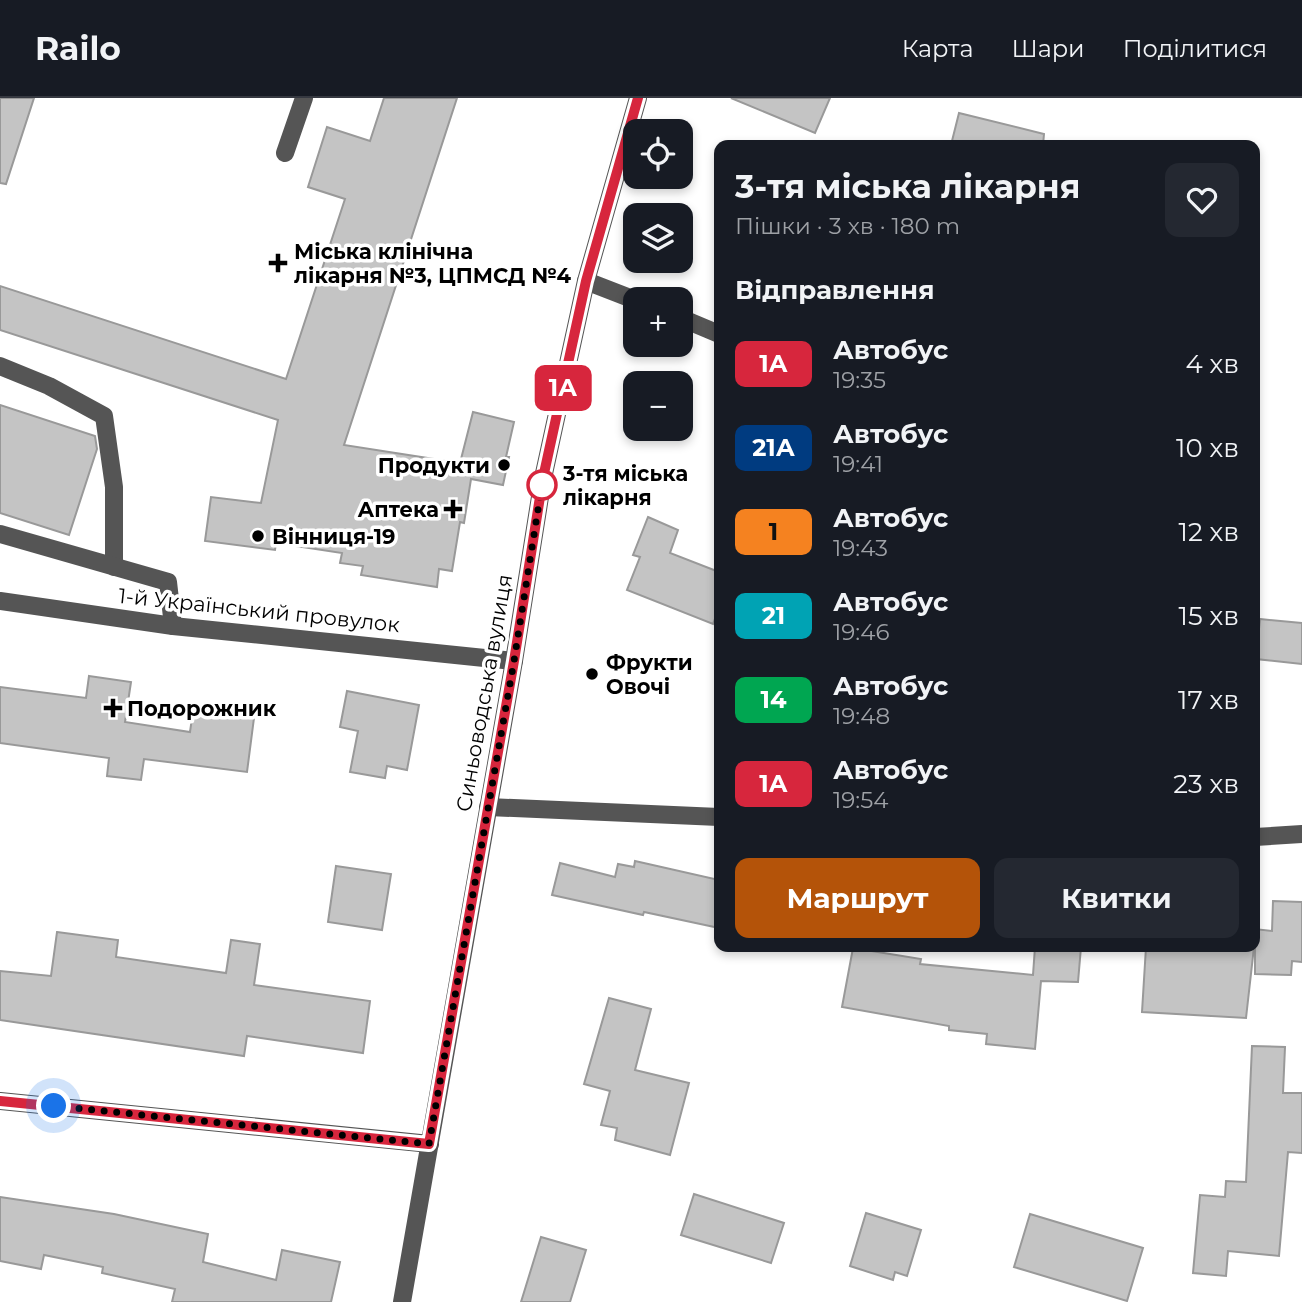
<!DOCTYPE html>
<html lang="uk">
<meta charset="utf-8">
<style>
body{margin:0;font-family:Montserrat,sans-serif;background:#242831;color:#f1f3f6;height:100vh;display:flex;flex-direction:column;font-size:26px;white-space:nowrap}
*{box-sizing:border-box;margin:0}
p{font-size:23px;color:#9ea1a6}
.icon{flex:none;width:38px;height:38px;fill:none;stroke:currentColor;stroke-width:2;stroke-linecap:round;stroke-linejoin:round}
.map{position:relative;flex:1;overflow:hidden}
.sheet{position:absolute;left:714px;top:42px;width:546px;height:812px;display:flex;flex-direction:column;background:#171b24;border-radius:14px;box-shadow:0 4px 10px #0003}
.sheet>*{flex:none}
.badge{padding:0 14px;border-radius:10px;font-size:24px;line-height:46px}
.fabs{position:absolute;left:623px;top:21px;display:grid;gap:14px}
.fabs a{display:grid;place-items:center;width:70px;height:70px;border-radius:14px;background:#171b24;box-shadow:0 4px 10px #0003;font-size:35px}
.you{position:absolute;width:35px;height:35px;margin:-18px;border:5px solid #fff;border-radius:50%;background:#1a73e8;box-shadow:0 0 0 10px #1a73e833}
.map>.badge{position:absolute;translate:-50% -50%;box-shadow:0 0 0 4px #fff}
h2{padding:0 21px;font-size:26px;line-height:63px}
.round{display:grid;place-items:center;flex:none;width:74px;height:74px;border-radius:14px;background:#242831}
.headline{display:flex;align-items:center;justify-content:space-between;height:119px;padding:0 21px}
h1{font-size:33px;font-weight:700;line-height:52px}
.button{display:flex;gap:14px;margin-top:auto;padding:14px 21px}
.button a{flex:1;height:80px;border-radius:14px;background:#b45309;color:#fff;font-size:28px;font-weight:700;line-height:80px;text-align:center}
.button a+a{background:#242831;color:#f1f3f6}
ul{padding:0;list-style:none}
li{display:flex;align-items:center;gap:21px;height:84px;padding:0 21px}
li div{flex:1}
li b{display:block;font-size:26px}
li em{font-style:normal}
li .badge{min-width:77px;font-weight:700;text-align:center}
header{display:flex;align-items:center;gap:42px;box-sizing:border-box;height:98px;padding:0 35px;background:#171b24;border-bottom:2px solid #363941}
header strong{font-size:33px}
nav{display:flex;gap:38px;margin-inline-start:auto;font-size:24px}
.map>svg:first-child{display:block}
</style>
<header>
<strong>Railo</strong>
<nav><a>Карта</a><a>Шари</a><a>Поділитися</a></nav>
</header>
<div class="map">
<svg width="1302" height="1204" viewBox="0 0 1302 1204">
<rect width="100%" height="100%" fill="#fff"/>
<!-- building -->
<g fill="#c4c4c4" stroke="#999" stroke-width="2">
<path d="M0,0H34L6,86L0,85Z"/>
<path d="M384,0H457L344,347L460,365L473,314L514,324L506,359H509L503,387L471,381L464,425L460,424L452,473L439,471L437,489L361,477L363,468L340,465L342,455L276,445L275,452L205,443L211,399L261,405L278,322L0,232V188L286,281L345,101L308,89L327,29L370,43Z"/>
<path d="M731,0H830L815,35Z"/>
<path d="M959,15L1044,36L1043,47H951Z"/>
<path d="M0,307L95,338L97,351L69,437L0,415Z"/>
<path d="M648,419L678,432L670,455L719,474V510L713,526L627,492L640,459L633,457Z"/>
<path d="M1260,521L1302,525V566L1256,561Z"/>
<path d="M89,578L131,584L125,624L190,634L193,613L254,620L247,674L144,661L141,682L107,678L109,660L0,645V589L86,600Z"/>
<path d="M347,593L419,607L407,672L387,668L385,680L350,674L358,633L340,629Z"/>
<path d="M635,763L719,782V830L644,814L643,817L552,797L560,765L615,779L618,766L634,769Z"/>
<path d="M336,768L391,776L382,832L328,824Z"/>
<path d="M1273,803L1302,804V864L1292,863L1291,877L1255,876V831L1272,833Z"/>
<path d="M57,834L118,842L116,859L226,875L231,842L260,846L254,887L370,903L363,955L247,938L244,958L0,922V873L51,878Z"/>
<path d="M1035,849H1081L1078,884L1041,883L1035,951L986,946L987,936L949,932V928L842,909L853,850L921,861L920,866L1033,877Z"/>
<path d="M1146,849H1254L1246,920L1142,914Z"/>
<path d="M609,900L651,911L635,972L689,985L670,1057L615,1042L617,1030L601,1027L610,993L584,986Z"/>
<path d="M1252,948L1285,949L1283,995H1302V1055L1288,1054L1279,1158L1228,1153L1226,1178L1193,1175L1200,1097L1225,1099L1226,1083L1246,1084Z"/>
<path d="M694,1096L784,1125L771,1165L681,1137Z"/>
<path d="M0,1099L114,1116L208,1136L203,1164L276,1182L282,1152L340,1164L331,1204H172L175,1191L102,1175L103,1169L44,1157L41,1171L0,1163Z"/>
<path d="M866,1115L921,1132L907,1178L895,1174L893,1182L850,1168Z"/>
<path d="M1030,1116L1143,1150L1127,1203L1014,1169Z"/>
<path d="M541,1139L586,1152L570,1204H521Z"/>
</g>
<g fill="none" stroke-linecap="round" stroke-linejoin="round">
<!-- minor -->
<g stroke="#555" stroke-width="18">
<path d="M285,55L304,0"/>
<path d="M586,183L635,202"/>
<path d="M681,220L719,236"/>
<path d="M0,268L49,288L104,318L114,389V469"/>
<path d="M0,436L168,484L173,528"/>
<path d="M0,503L173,528L514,563"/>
<path d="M488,709L719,719"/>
<path d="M1255,739L1302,736"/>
<path d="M0,1003L430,1046"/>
<path d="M402,1204L514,563L543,380L586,183L638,0"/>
</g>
</g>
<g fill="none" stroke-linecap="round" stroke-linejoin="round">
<!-- line casing -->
<g stroke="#fff" stroke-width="16">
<path id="line" d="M0,1003L429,1046L514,563L543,380L586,183L638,0"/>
</g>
<!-- line -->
<use href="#line" stroke="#d7263d" stroke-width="10"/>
<!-- walk -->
<path stroke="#000" stroke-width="7" stroke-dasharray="0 12.6" d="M54,1008L429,1046L514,563L543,380L542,387"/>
</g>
<!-- markers -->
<g fill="#000" stroke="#fff" stroke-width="2.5">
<path d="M274.5 154.5h7v7h7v7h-7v7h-7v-7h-7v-7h7z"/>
<circle cx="504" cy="367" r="7"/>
<path d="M449.5 400.5h7v7h7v7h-7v7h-7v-7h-7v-7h7z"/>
<circle cx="258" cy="438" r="7"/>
<circle cx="592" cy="576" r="7"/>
<path d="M109.5 599.5h7v7h7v7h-7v7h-7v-7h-7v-7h7z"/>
</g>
<circle fill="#fff" stroke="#d7263d" stroke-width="3.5" cx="542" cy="387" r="14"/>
<g text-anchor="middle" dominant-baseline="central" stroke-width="7" stroke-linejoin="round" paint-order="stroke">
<!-- poi labels -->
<g font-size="21" font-weight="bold" fill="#000" stroke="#fff" text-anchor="start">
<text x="294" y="153">Міська клінічна<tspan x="294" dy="24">лікарня №3, ЦПМСД №4</tspan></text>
<text x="490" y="367" text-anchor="end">Продукти</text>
<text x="439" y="411" text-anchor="end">Аптека</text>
<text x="272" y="438">Вінниця-19</text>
<text x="606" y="564">Фрукти<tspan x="606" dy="24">Овочі</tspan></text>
<text x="127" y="610">Подорожник</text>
</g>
<!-- stop labels -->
<g font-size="21" font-weight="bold" fill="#000" stroke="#fff" text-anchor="start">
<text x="563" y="375">3-тя міська<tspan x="563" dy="24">лікарня</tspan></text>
</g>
<!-- street labels -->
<g font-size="21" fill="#000" stroke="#fff">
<text transform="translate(259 512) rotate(6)">1-й Український провулок</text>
<text transform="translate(484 595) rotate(-80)">Синьоводська вулиця</text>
</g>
</g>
</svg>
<div class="fabs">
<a><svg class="icon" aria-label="locate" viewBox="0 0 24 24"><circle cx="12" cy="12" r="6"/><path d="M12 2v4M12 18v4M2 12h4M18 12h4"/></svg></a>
<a><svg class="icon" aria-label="layers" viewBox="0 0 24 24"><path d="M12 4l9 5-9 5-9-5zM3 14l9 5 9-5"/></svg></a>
<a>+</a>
<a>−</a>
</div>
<div class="you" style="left:54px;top:1008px"></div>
<b class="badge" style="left:563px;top:290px;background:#d7263d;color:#fff">1А</b>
<section class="sheet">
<div class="headline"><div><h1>3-тя міська лікарня</h1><p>Пішки · 3 хв · 180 m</p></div><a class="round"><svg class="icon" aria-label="heart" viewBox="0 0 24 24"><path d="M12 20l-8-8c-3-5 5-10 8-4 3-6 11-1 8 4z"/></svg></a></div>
<h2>Відправлення</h2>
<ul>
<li><span class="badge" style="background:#d7263d;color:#fff">1А</span><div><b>Автобус</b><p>19:35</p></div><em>4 хв</em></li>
<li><span class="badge" style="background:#003b80;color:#fff">21А</span><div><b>Автобус</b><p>19:41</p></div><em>10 хв</em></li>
<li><span class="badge" style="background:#f58220;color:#111">1</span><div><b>Автобус</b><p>19:43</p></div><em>12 хв</em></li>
<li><span class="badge" style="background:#00a3b4;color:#fff">21</span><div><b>Автобус</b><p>19:46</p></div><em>15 хв</em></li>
<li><span class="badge" style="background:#00a651;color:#fff">14</span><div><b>Автобус</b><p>19:48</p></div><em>17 хв</em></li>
<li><span class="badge" style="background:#d7263d;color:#fff">1А</span><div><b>Автобус</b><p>19:54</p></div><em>23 хв</em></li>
</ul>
<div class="button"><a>Маршрут</a><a>Квитки</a></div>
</section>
</div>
